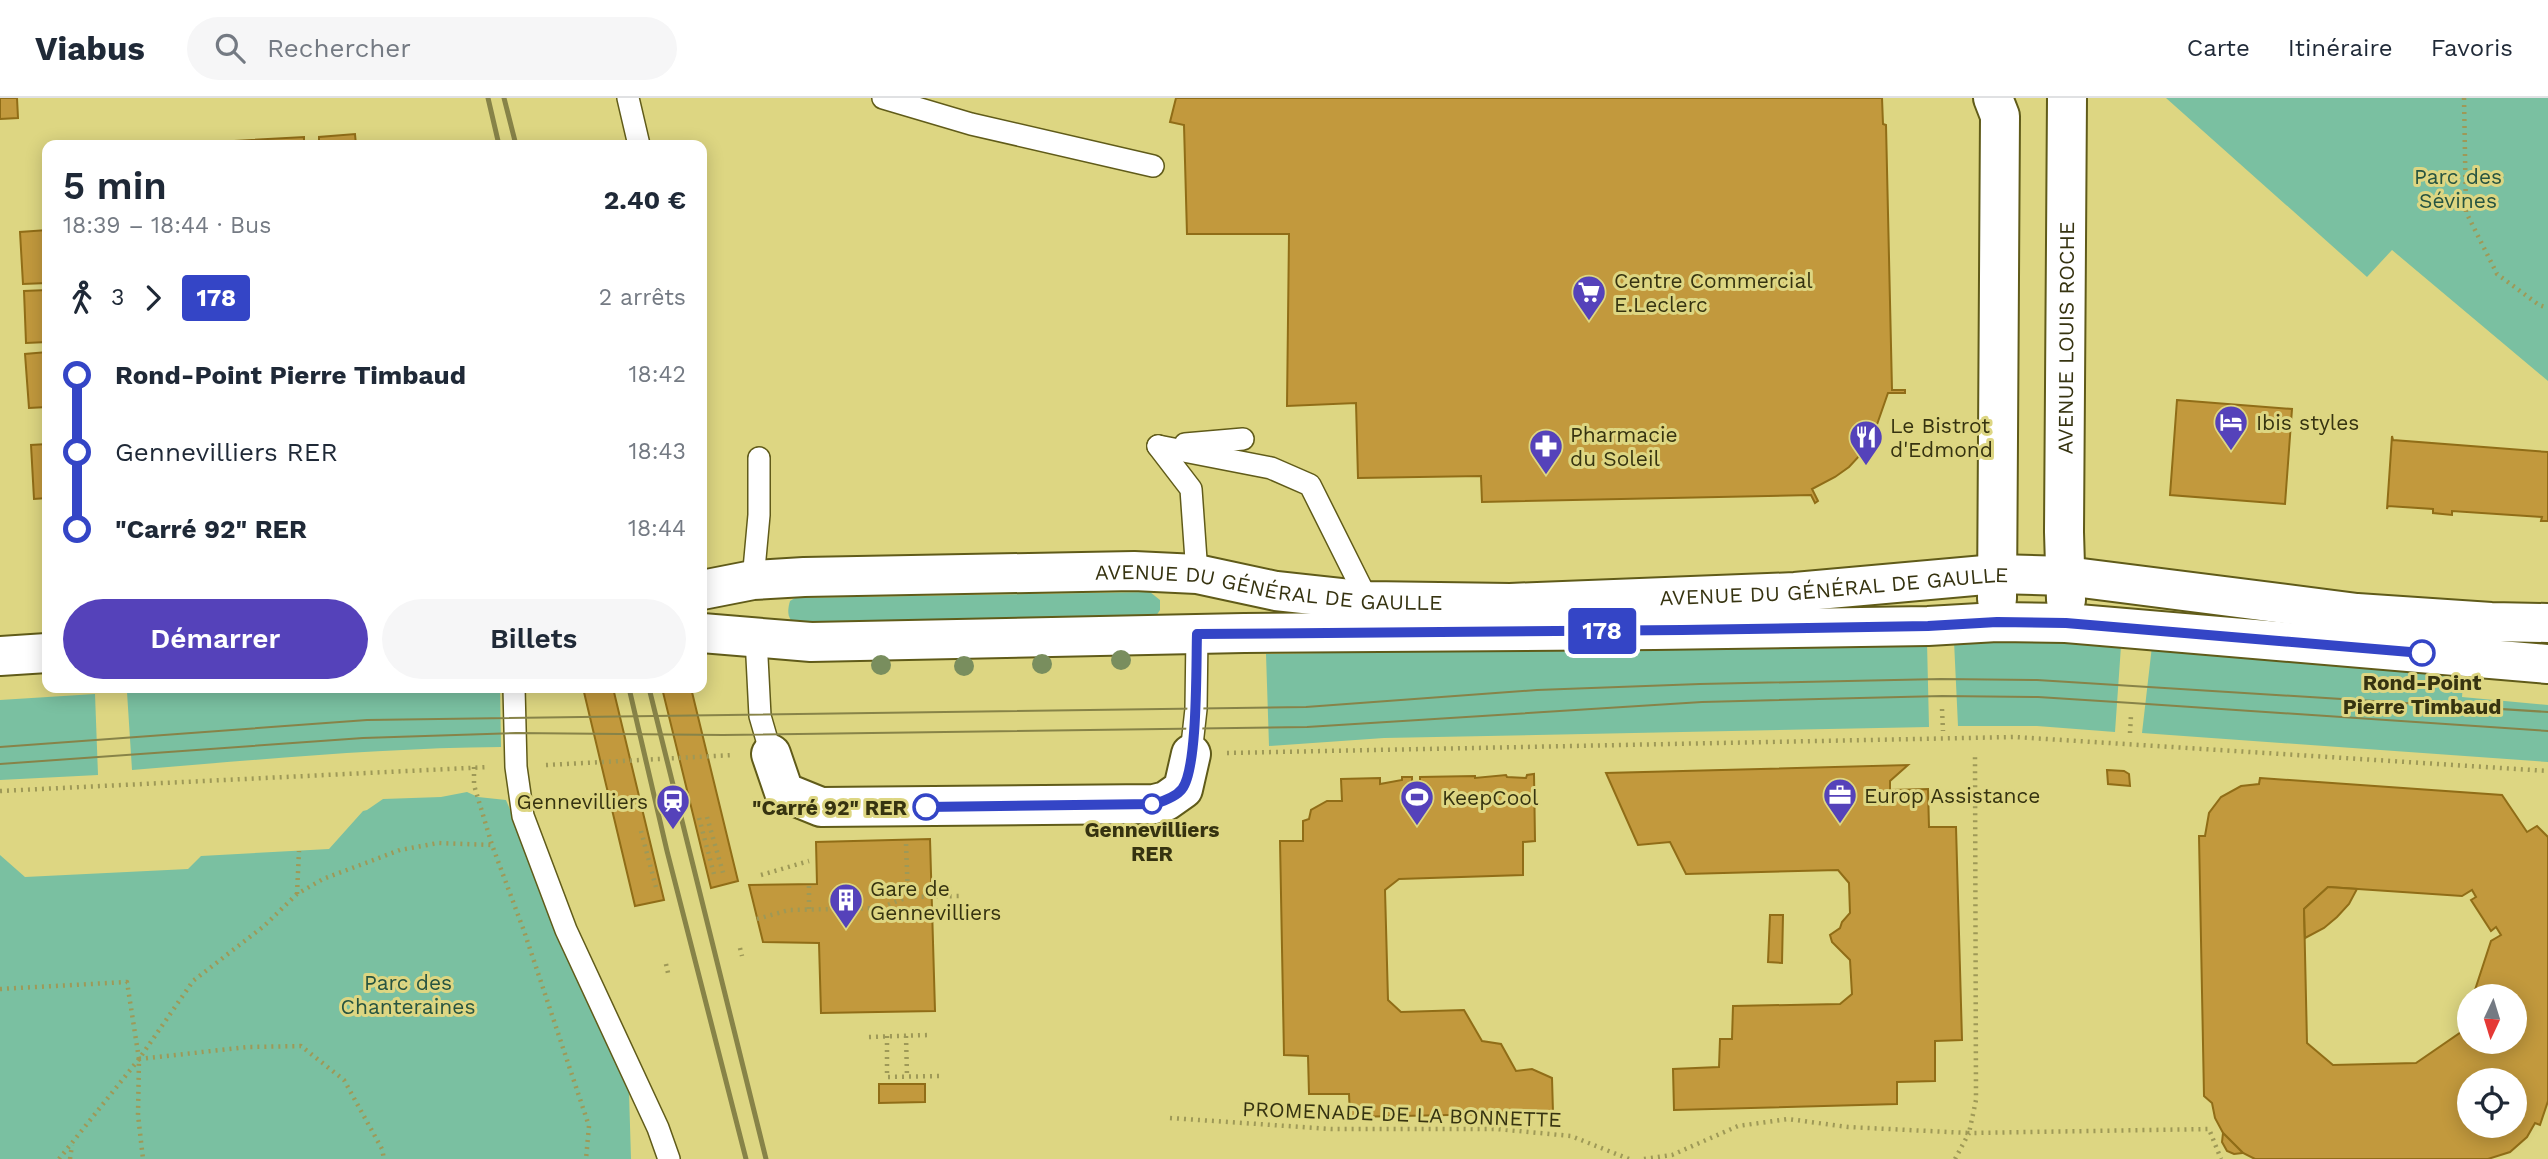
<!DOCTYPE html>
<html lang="fr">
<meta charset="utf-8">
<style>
body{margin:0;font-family:"Work Sans",sans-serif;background:#f6f6f7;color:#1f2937;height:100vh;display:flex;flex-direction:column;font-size:26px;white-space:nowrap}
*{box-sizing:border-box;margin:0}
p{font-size:23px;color:#747a83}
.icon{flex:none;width:38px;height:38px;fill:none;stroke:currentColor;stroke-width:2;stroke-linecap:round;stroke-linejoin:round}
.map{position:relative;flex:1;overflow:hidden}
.panel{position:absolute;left:42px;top:42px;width:665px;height:553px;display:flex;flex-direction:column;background:#fff;border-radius:14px;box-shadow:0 4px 18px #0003}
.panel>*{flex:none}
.badge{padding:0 14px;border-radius:5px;font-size:24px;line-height:46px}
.needle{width:46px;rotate:184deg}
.buttons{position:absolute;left:2457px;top:886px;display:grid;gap:14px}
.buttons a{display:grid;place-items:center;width:70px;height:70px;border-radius:50%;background:#fff;box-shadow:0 4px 18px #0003;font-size:35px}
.map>.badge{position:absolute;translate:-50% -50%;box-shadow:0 0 0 4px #fff}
.legs{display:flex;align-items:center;gap:10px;height:77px;padding:0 21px;font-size:23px}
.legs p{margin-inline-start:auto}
.overview{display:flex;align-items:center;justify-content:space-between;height:119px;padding:0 21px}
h1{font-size:38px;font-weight:600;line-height:52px}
.primary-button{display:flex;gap:14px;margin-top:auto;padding:14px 21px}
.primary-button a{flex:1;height:80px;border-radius:42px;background:#5542ba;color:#fff;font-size:28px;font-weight:600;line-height:80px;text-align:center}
.primary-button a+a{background:#f6f6f7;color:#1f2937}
ul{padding:0 21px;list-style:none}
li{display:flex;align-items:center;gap:24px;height:77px;font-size:26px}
li i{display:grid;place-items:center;width:10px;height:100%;margin:0 9px;background:currentColor}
li i::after{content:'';width:18px;height:18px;margin:-9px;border:5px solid;border-radius:50%;background:#fff}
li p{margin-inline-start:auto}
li:first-child i{background:linear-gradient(#0000 50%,currentColor 0)}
li:last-child i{background:linear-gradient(currentColor 50%,#0000 0)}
header{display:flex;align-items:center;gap:42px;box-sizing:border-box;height:98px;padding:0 35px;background:#fff;border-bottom:2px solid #e0e1e3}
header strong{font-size:33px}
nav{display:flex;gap:38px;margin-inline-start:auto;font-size:24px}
.search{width:490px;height:63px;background:#f6f6f7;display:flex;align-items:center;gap:18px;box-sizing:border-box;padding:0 24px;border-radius:38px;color:#747a83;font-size:26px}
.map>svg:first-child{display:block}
</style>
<header>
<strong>Viabus</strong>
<div class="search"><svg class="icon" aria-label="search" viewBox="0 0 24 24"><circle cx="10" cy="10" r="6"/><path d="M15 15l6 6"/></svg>Rechercher</div>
<nav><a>Carte</a><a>Itinéraire</a><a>Favoris</a></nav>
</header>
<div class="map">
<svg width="2548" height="1061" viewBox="0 0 2548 1061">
<rect width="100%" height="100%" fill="#ddd682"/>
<!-- green -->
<g fill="#7ac0a1">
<path d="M2166,0H2548V283L2392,152L2367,179Z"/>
<path d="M1150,494L1160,502V512L1156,518L797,527C787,522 787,513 790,503L795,500Z"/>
<path d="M2032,542L2121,548L2115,634L2037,628H1958L1954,543Z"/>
<path d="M1927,544L1929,629L1384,640L1269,648L1266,556Z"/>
<path d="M2152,548L2464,572L2462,599L2548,607V664L2142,635Z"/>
<path d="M218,590H500L501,649C378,650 255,662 132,672L127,594Z"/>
<path d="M95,596L98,677L0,682V602Z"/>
<path d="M467,694L478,699L506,702L629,994L631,1061H0V757L25,779L188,771L201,758L329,751L363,713L367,712L383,701L441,699Z"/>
</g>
<!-- building -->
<g fill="#c2993d" stroke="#906d17" stroke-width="2" fill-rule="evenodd">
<path d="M0,0H17L18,20L0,21Z"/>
<path d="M1176,0H1882L1883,26L1886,27L1892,292H1905V295H1888L1874,335L1862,355L1849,369L1835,379L1812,391L1818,403L1815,405L1811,397L1482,404L1481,378L1358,380L1356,305L1287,308L1289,136H1187L1184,27L1170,24Z"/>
<path d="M355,36L356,47H319V39Z"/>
<path d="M304,39V47H164Z"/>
<path d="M47,132V185L23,186L20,134Z"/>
<path d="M47,192V244L26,245L24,193Z"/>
<path d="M47,254V309L29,310L25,256Z"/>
<path d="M2177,302L2292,311L2285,406L2170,397Z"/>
<path d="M2392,338L2393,342L2548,354V423H2541L2542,419L2452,413V417L2433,415V411L2388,408L2387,411Z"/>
<path d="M47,346V400L34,401L31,347Z"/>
<path d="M583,590H613L664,802L635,808Z"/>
<path d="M662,590H691L738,783L711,790Z"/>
<path d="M1908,667L1890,683V692L1928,691L1929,729H1956L1962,942L1935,943V983L1897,984V1006L1674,1012L1673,971L1719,969L1720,941H1732L1733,908L1840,906L1852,896L1850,862L1832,844L1830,837L1840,830L1842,824L1850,815L1849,785L1838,772L1686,776L1670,744L1638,747L1606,675Z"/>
<path d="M2107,672L2124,673L2129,676L2130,688L2108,686Z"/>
<path d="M1534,676L1535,743L1523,744V777L1399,781L1385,792L1388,902L1401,914L1464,912L1482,943L1501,946L1516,973L1532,971L1552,980L1553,1015L1350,1019L1349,996H1309L1308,958L1284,957L1280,743H1303V723L1309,721L1311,712L1327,703H1342L1341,681L1380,680V686L1402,682V679H1412V683H1420V679L1475,678V680L1506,677L1507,679L1526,680L1527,677Z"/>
<path d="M2260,680L2502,697L2527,734L2537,728L2548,739V1003L2540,1027L2535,1025L2527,1039L2510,1054L2488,1061H2255L2243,1055L2223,1035L2215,1020L2212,1005L2204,998L2199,738H2205L2209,715L2221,699L2241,688L2259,686ZM2328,789L2462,798L2472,792L2476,799L2471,802L2491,833L2496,829L2501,837L2491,843L2473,898H2515V943H2469V910L2461,934L2416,965L2333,967L2307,945L2304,811ZM2469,982H2515V1027H2469Z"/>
<path d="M930,741L935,913L821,915L819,845L763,844L749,787L817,786L816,744Z"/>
<path d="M2328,789L2357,791L2349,806L2337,819L2324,830L2305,840L2304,811Z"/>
<path d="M1770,817H1783L1782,865L1768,864Z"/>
<path d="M879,986H925V1004L879,1005Z"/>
<path d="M2223,1035L2243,1055L2234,1056L2227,1053L2222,1044Z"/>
</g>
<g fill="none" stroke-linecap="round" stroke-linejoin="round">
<!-- service casing -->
<g stroke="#605b19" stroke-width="24">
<g id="service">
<path d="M628,0L639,47"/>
<path d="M883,0L971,26L1153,68"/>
<path d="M1185,346L1243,341"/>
<path d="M1158,348L1271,370L1310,387L1368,503"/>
<path d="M1158,348L1191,391L1197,476"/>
<path d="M753,482L759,417V360"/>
<path d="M756,540L760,618L771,656"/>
<path d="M514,590L516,669L523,718L566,832L658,1030L669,1061"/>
<path d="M1191,656L1196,611L1197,536"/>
</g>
</g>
<!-- minor casing -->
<g stroke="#605b19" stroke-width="42">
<path id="minor" d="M771,656L784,694L821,709L1154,706L1166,703L1183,691L1191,656"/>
</g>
<!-- secondary casing -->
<g stroke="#605b19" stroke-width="42">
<g id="secondary">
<path d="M1993,0L2000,18L1997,501"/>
<path id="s1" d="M702,492L753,482L804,479L1134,473L1197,476L1276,493L1368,503L1510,505L1795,494L1996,476L2066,478L2357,515L2491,524L2548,525"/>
<path id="s2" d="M2066,502L2064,434L2067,0"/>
<path d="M702,535L811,544L1244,535L1655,532L1928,528L1997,524L2066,525L2548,566"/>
<path d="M0,558L47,555"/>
</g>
</g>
<!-- path -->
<g stroke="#9e9957" stroke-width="4.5" stroke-dasharray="2 5" stroke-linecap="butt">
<path d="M2464,0L2466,114L2497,176L2539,207L2548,210"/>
<path d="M1942,611L1943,633"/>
<path d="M2130,635L2131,617"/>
<path d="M1227,655L2015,639L2548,673"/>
<path d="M546,667L733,657"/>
<path d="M474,669V687L492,747L524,833L589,1028L586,1061"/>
<path d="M0,693L489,669"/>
<path d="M707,719L724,778"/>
<path d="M699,720L715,780"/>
<path d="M641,733L657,793"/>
<path d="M906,746L908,799"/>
<path d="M761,777L809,763"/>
<path d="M297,796L299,753"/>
<path d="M809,811V787"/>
<path d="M757,821L789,812L880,810L908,799L962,798"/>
<path d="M740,850L742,858"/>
<path d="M666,866L668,875"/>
<path d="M0,891L127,884L139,961L138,1017L143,1061"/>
<path d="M887,938V979L940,978"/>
<path d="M906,938L907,978"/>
<path d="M869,939L929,937"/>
<path d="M139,961L248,949L301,948L344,982L382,1051L384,1061"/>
<path d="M1170,1020L1331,1031H1497L1571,1038L1629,1061"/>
<path d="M59,1061L139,961L193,883L264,828L297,796L323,781L400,752L438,745L492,747"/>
<path d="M70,1061L72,1047"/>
<path d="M1644,1061L1672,1057L1738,1028L1788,1021L1848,1029L1969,1035L1976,1002L1975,658"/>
<path d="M1955,1061L1969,1035L2209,1031L2221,1061"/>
</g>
<!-- service -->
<use href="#service" stroke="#fff" stroke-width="21"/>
<!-- minor -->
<use href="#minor" stroke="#fff" stroke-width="38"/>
<!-- secondary -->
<use href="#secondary" stroke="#fff" stroke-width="38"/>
<!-- tram -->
<g stroke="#878348" stroke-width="2">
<path d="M0,649L367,622L1306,609L1537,592L1700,586L1941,581L2037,582L2548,614"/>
<path d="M0,666L363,640L516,635L723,637L1307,629L1702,604L1942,598L2038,599L2132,605L2548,633"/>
</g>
<!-- rail -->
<g stroke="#878348" stroke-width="5">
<path d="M488,0L499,47"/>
<path d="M504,0L516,47"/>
<path d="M629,590L667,753L746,1061"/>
<path d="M649,590L766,1061"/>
</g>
</g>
<!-- trees -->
<g fill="#798e5e">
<circle cx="1121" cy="562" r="10"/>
<circle cx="1042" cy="566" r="10"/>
<circle cx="881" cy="567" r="10"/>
<circle cx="964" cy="568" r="10"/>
</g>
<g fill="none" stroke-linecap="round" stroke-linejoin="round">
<!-- line-1 casing -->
<g stroke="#fff" stroke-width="16">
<path id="line-1" d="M926,709L1154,706C1164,703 1176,699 1182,691C1198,671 1196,565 1197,536L1682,532L1928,528L1997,524L2066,525L2422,555"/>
</g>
<!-- line-1 -->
<use href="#line-1" stroke="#3445c6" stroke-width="10"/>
</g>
<!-- icons -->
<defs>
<g id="supermarket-pin" transform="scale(1.75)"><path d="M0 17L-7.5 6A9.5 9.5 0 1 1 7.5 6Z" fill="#5542ba" stroke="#ddd682"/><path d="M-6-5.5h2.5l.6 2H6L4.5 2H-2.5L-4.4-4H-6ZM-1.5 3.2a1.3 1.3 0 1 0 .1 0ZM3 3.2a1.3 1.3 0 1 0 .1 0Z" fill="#fff"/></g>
<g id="hotel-pin" transform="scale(1.75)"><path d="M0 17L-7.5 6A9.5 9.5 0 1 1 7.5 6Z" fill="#5542ba" stroke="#ddd682"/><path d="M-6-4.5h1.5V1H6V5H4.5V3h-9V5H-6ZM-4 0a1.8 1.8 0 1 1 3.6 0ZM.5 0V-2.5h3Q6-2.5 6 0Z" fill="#fff"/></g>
<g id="restaurant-pin" transform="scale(1.75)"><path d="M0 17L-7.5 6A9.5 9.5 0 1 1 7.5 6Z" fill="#5542ba" stroke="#ddd682"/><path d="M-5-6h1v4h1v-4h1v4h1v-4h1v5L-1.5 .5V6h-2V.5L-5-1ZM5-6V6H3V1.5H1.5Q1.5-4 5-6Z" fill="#fff"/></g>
<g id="pharmacy-pin" transform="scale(1.75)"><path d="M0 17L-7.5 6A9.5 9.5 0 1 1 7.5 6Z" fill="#5542ba" stroke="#ddd682"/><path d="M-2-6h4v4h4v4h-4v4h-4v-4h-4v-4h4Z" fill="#fff"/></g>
<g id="office-pin" transform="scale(1.75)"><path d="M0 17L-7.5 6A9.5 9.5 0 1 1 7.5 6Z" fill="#5542ba" stroke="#ddd682"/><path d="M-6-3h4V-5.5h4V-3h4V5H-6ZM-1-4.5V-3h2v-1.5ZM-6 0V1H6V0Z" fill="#fff"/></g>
<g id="stadium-pin" transform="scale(1.75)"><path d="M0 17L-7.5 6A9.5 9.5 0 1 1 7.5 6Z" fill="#5542ba" stroke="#ddd682"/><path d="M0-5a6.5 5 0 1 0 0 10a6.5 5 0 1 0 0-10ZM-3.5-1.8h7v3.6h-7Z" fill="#fff"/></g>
<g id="station-pin" transform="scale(1.75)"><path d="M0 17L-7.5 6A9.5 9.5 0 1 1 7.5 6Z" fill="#5542ba" stroke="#ddd682"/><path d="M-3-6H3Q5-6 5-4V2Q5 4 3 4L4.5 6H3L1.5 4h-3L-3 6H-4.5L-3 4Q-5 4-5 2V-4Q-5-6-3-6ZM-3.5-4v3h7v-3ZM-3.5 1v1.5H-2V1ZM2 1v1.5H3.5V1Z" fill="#fff"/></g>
<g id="building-pin" transform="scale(1.75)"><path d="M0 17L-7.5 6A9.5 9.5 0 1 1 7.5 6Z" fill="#5542ba" stroke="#ddd682"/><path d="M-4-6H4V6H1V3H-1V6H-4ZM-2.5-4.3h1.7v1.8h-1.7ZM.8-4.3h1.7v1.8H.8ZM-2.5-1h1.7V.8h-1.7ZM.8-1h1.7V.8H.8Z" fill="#fff"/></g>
</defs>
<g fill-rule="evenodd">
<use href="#supermarket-pin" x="1589" y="194"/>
<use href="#hotel-pin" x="2231" y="324"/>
<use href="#restaurant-pin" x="1866" y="339"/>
<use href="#pharmacy-pin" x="1546" y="348"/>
<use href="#office-pin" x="1840" y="697"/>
<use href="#stadium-pin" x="1417" y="699"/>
<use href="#station-pin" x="673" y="703"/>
<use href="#building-pin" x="846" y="802"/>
</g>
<!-- markers -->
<g fill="#fff" stroke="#3445c6" stroke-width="3.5">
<circle cx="2422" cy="555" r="12"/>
<circle cx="1152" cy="706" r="9"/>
<circle cx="926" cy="709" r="12"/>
</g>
<g text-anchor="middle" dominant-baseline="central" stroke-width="6" stroke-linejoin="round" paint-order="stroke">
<!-- park labels -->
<g font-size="21" fill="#275441" stroke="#ddd682">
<text x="2458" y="78">Parc des<tspan x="2458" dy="24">Sévines</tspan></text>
<text x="408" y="884">Parc des<tspan x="408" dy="24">Chanteraines</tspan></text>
</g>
<!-- poi labels -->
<g font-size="21" fill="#363310" stroke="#ddd682" text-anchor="start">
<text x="1614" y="182">Centre Commercial<tspan x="1614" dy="24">E.Leclerc</tspan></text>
<text x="2256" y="324">Ibis styles</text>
<text x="1890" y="327">Le Bistrot<tspan x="1890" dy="24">d'Edmond</tspan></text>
<text x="1570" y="336">Pharmacie<tspan x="1570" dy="24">du Soleil</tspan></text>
<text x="1864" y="697">Europ Assistance</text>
<text x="1442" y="699">KeepCool</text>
<text x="648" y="703" text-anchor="end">Gennevilliers</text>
<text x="870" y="790">Gare de<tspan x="870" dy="24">Gennevilliers</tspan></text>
</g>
<!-- street labels -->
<g font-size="21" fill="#363310" stroke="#ddd682">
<text stroke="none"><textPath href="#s2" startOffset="262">AVENUE LOUIS ROCHE</textPath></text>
<text stroke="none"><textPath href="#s1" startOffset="569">AVENUE DU GÉNÉRAL DE GAULLE</textPath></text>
<text stroke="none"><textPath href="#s1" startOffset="1136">AVENUE DU GÉNÉRAL DE GAULLE</textPath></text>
<text transform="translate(1402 1016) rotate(2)">PROMENADE DE LA BONNETTE</text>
</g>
<!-- stop labels -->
<g font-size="21" font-weight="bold" fill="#363310" stroke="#ddd682">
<text x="2422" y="584">Rond-Point<tspan x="2422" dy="24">Pierre Timbaud</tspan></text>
<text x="907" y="709" text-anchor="end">"Carré 92" RER</text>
<text x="1152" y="731">Gennevilliers<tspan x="1152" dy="24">RER</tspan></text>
</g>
</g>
</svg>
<div class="buttons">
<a><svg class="needle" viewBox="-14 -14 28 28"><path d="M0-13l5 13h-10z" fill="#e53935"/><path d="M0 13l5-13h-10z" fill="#747a83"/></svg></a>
<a><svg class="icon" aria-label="locate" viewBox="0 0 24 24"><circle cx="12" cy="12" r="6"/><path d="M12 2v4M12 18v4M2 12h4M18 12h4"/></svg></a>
</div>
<b class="badge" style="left:1602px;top:533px;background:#3445c6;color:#fff">178</b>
<section class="panel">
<div class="overview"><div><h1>5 min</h1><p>18:39 – 18:44 · Bus</p></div><b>2.40 €</b></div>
<div class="legs"><svg class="icon" aria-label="walk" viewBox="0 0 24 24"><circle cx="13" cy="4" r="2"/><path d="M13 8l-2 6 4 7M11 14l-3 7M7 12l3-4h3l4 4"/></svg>3<svg class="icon" aria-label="forward" viewBox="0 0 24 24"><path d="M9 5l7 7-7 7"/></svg><b class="badge" style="background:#3445c6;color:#fff">178</b><p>2 arrêts</p></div>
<ul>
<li><i style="color:#3445c6"></i><b>Rond-Point Pierre Timbaud</b><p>18:42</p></li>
<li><i style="color:#3445c6"></i><span>Gennevilliers RER</span><p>18:43</p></li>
<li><i style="color:#3445c6"></i><b>&quot;Carré 92&quot; RER</b><p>18:44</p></li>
</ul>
<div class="primary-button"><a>Démarrer</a><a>Billets</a></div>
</section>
</div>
